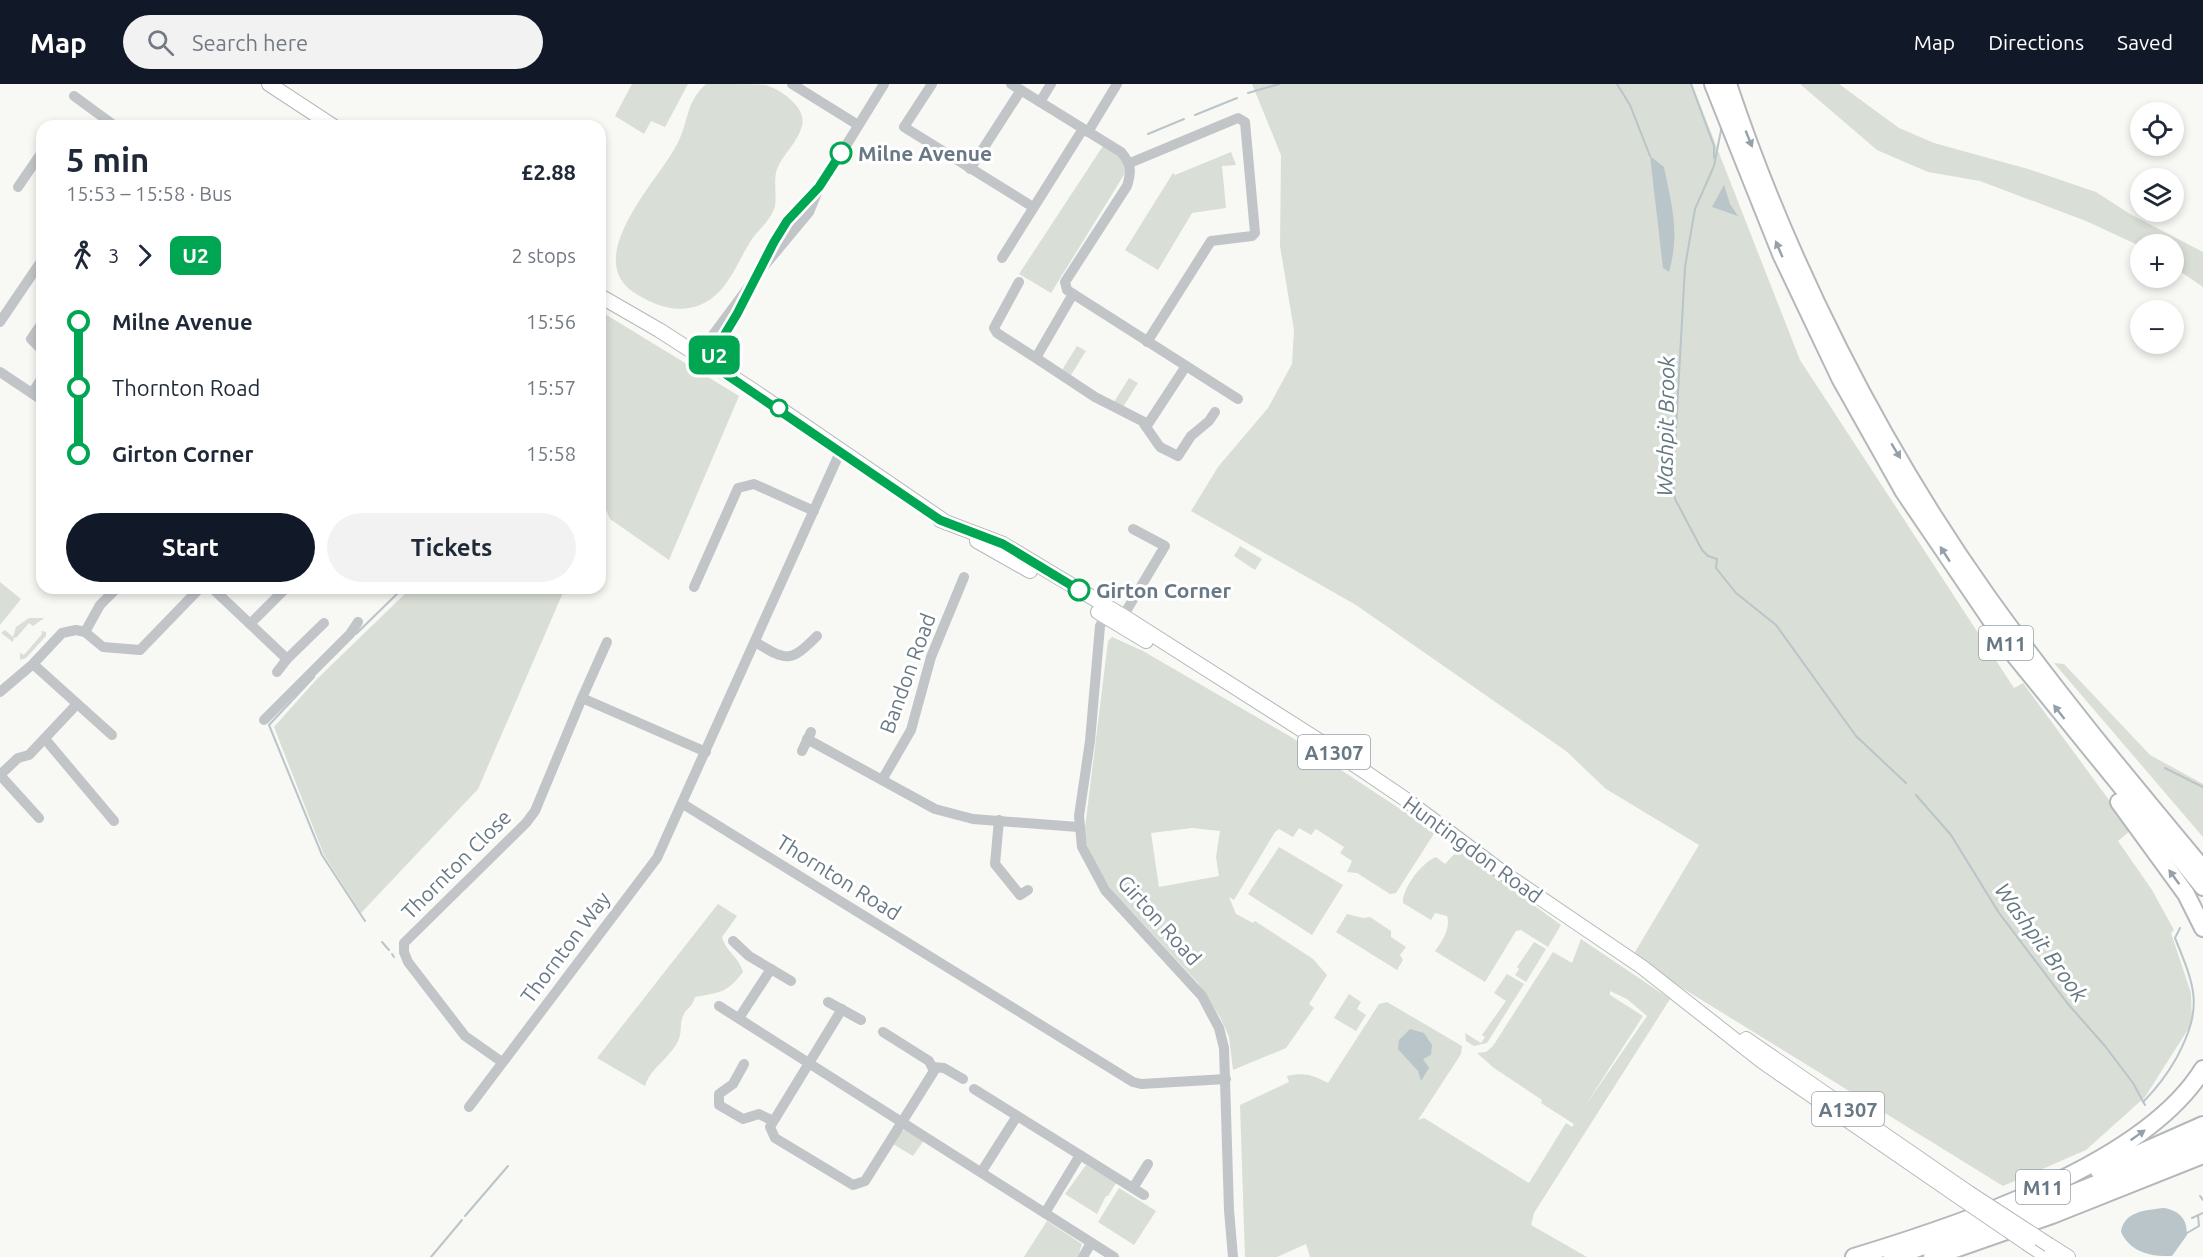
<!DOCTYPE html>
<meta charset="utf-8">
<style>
body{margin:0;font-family:Ubuntu,sans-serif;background:#f2f2f3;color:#1f2937;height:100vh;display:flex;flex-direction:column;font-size:22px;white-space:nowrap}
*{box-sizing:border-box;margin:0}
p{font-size:20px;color:#747a83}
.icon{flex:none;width:33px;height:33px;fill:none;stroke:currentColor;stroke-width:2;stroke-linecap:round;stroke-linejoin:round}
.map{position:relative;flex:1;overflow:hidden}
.side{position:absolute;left:36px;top:36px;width:570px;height:474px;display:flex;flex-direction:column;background:#fff;border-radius:18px;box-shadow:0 3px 9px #0003}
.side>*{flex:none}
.badge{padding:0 12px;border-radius:9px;font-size:21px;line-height:39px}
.controls{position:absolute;left:2130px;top:18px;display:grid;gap:12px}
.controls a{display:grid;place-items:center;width:54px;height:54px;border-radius:50%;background:#fff;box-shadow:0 3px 9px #0003;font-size:30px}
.map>.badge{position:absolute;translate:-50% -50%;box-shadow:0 0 0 3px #fff}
.legs{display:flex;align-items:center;gap:9px;height:66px;padding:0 30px;font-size:20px}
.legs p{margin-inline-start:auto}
.overview{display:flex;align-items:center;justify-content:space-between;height:102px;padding:0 30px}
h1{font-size:33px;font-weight:700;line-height:45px}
.primary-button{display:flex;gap:12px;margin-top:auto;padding:12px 30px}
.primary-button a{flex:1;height:69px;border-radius:36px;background:#111827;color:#fff;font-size:24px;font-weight:700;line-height:69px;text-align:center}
.primary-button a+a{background:#f2f2f3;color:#1f2937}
ul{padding:0 30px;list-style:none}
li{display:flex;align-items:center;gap:21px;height:66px;font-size:22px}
li i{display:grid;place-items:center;width:9px;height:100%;margin:0 8px;background:currentColor}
li i::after{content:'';width:15px;height:15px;margin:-8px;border:4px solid;border-radius:50%;background:#fff}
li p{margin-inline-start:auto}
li:first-child i{background:linear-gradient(#0000 50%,currentColor 0)}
li:last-child i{background:linear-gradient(currentColor 50%,#0000 0)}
header{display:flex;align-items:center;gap:36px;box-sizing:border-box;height:84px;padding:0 30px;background:#111827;color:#fff}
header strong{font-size:28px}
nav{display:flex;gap:33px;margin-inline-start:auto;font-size:21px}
.search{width:420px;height:54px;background:#f2f2f3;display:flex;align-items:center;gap:15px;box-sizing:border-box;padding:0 21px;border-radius:33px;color:#747a83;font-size:22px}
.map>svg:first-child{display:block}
</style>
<header>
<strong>Map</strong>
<div class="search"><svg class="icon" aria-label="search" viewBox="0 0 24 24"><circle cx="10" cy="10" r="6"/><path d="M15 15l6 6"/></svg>Search here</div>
<nav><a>Map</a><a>Directions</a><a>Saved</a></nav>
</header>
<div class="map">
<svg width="2203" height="1173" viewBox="0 0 2203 1173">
<rect width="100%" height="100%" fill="#f8f8f5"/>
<!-- green -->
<g fill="#d9ded6" fill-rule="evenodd">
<path d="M632,0H688L665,43L651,37L644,50L615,32Z"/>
<path d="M706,0C721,0 753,0 766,1C781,6 807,23 802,42C798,58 783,70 777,85C773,97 777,110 775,122C771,136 760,144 752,155C736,179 727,214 694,223C673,228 657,222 638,211C579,178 654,101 675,64C689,41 684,20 706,0Z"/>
<path d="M1252,0H1692L1800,276L2014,604L2023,599L2131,746L2118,757L2152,806L2174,846L2171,849L2191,909L2192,939L2145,1013L2086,1066L2003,1102L1632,873L1699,761L1606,705L1566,667L1356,521L1191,427L1218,383L1268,324L1292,280L1294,246L1280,162L1281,71Z"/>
<path d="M1800,0H1839L1899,44L1934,59L2028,85L2096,108L2130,130L2203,168V203L2174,183V160L2140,162L2086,137L1980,97L1928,88L1877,66Z"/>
<path d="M1103,62L1118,69L1127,86L1051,209L1019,190Z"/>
<path d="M1231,68L1236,81L1222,82L1226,124L1192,129L1158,186L1125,166L1173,89L1175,91Z"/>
<path d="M600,227L739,312L669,476L610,435L600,411Z"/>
<path d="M1077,262L1086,267L1071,291L1062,286Z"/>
<path d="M1129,294L1138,299L1123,323L1114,318Z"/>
<path d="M1240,462L1262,475L1255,486L1234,472Z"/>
<path d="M0,498L21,515L0,541Z"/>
<path d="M411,504H565L478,705L361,829L324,771L274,643L316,596Z"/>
<path d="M29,534H44L33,542L29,539L16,554L14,553L13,558L1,549L5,546L13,553L16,543Z"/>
<path d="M41,547L46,548V552L26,574L20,576V569L24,571L42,550Z"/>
<path d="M1112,553L1143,567L1291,653L1435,748L1396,809L1390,810L1357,789L1347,788L1352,777L1340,769L1344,763L1316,745L1311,751L1299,744L1293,753L1279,745L1275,748L1234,816L1229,813L1236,830L1253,839L1255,837L1313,875L1327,891L1309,920L1314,924L1286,964L1233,986L1229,953L1220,933L1198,899L1110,804L1096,782L1087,761L1085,744L1108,557ZM1192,744L1220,747L1216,773L1219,792L1159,803L1151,749Z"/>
<path d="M2054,579L2064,580L2150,671L2203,700V753Z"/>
<path d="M1279,763L1343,801L1312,851L1248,810Z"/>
<path d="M1458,766L1561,841L1548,863L1521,846L1516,847L1485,898L1435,867C1442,858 1451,843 1447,832L1435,829L1431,836L1403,819C1402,805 1421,779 1436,773L1445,780Z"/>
<path d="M718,820L737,832L722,853C726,868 739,873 743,888C726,910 720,908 695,913C692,924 686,924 683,932C679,941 683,949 677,959C668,975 650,985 645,1002L597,974Z"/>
<path d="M1347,830L1363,834L1370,833L1391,847V853L1406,863L1400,871L1403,876L1397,886L1336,848Z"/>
<path d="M1581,855L1670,915L1534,1129L1531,1141L1587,1173H1310L1306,1160L1277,1173H1245L1240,1021L1289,998L1287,992C1304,988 1313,991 1328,999L1379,920L1387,918L1462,962L1461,970L1418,1036L1424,1034L1529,1099L1566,1039L1572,1043L1574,1040L1541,1019L1542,1016L1494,984L1477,969L1486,968L1493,962L1553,868L1572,879ZM1610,907L1627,915L1647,932L1583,1025L1643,932L1610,911Z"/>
<path d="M1534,858L1546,865L1526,898L1515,891L1519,885L1517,883Z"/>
<path d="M1507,890L1524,900L1487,959L1474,962L1466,957L1465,949L1481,959L1485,953L1482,951L1506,917L1494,909Z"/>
<path d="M1349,910L1361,918L1357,925L1366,931L1356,947L1334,934Z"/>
<path d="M910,1045L925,1055L913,1072L893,1060L901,1047Z"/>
<path d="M1086,1081L1116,1099L1108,1112H1106L1097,1130L1065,1110Z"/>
<path d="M1119,1104L1156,1127L1134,1161L1098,1138Z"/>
<path d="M1047,1137L1082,1160L1078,1173H1024Z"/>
</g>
<!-- water -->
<g fill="#bac5c9">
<path d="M1650,72L1664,83C1672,122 1680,149 1669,188L1663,184Z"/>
<path d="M1724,101L1730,120L1738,132L1712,123Z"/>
<path d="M1410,945L1424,949L1432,961L1431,971L1423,975L1429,984L1421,997L1418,987L1398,965L1399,956Z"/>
<path d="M2164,1124C2180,1127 2187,1135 2187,1151L2172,1172C2151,1173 2130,1168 2121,1148C2124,1127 2146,1126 2164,1124Z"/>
</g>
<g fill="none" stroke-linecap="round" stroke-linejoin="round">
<!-- stream -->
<g stroke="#bac5c9" stroke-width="2">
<path d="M1617,0L1630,21L1650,72"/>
<path d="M1691,0L1714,62V74"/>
<path d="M1248,9L1279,0"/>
<path d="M1195,31L1237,14"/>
<path d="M1722,41L1714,82L1695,125L1685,183L1673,399L1675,415L1702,466L1708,472L1717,475L1716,484L1736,509L1776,541L1856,652L1906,699"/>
<path d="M1148,50L1184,35"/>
<path d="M356,550L403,504"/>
<path d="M314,593L269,641L322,771L365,837"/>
<path d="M2165,684L2203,703"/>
<path d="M1916,711L1951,751L1999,829L2068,920L2105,962L2133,999L2145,1021"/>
<path d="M382,858L389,866"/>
<path d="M392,870L394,873"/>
<path d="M2143,1018C2157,1004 2167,991 2177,973C2203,923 2196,905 2175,854L2180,844"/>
<path d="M2200,1112L2203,1116"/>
<path d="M465,1132L508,1082"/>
<path d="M2192,1134L2203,1129"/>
<path d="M2187,1149L2199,1142L2198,1131"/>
<path d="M431,1173L462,1136"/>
</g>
<!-- major casing -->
<g stroke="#b4b9bc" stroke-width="16">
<g id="major">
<path d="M269,0L333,42"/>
<path d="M600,212L659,246L754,307L947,439"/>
<path d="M940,436L1003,460L1123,532L1321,658L1405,715L1502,788L1642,883L1763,978L1962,1115"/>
<path d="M977,457L1030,487"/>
<path d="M1098,528L1146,557"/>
<path d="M1746,955L1969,1109"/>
<path d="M2028,1160L2048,1173"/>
<path d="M2049,1161L2068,1173"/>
</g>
</g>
<!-- highway casing -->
<g stroke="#b4b8bb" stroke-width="20">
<g id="highway">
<path d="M1713,0L1781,170L1840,294L1904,408L2016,573L2203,803"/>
<path d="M1728,0C1787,177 1879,360 1987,512C2054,606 2129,696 2203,785"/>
<path d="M2119,718L2186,810L2203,844"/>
<path d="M2099,1087L2203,1041"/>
<path d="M1854,1173C1959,1141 2144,1081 2203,985"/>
<path d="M1892,1173L2059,1115L2203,1057"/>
<path d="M1932,1173L2052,1131L2203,1071"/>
</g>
</g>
<!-- minor -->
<g stroke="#c1c5c8" stroke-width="10">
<path d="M792,0L858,41"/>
<path d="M932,0L904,43L1033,123"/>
<path d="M1011,0L1121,68C1131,80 1132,86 1127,102L1065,198L1067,206L1238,315"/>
<path d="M74,12L115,42"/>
<path d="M1040,18L1051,0"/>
<path d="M1088,48L1117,0"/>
<path d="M1130,79L1238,34L1245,38L1255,149L1252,152L1211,157L1147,258"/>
<path d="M970,85L1021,6"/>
<path d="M18,103L42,68"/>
<path d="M1002,174L1083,45"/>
<path d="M765,181L809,128L817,109"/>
<path d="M1019,198L994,244L997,249L1039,276"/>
<path d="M1073,210L1037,272L1039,276L1095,313L1148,340L1186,282"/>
<path d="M0,238L42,176"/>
<path d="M42,239L31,255L42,266"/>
<path d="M698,271L750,201L787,137L826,94L884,0"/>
<path d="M708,278L741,221"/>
<path d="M0,288L42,316"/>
<path d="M32,309L42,294"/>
<path d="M1144,340L1160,363L1178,372L1191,352L1209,337L1215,328"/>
<path d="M694,503L738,404L754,400L814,427"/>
<path d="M212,504L287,575"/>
<path d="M1108,527L1100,542L1090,657L1079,732L1082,763L1105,806L1202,912L1219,944L1224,964L1229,1126L1233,1173"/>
<path d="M1119,539L1165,462L1133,445"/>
<path d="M250,540L286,504"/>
<path d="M85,548L100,521L117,504"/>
<path d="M755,558C787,577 790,579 817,552"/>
<path d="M33,580L112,651"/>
<path d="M277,588L287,575L324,539"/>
<path d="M0,608L33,580L62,549L76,546L85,548L103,563L140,566L200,504"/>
<path d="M582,614L607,558"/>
<path d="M264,636L350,550L358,538"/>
<path d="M45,655L114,737"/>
<path d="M807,655L935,725L973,735L1078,743"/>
<path d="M802,667L811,648"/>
<path d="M882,696L911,646L931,573L964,493"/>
<path d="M683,720L1133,998L1141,1000L1226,995"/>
<path d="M39,734L0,691L18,674L29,671L77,620"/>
<path d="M999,736L995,780L1020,811L1028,806"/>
<path d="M733,857L749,872L791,897"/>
<path d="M828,918L861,936"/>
<path d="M719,922L1114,1173"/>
<path d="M842,925L770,1043L775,1054L853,1101L865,1097L934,987L929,977L883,948"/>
<path d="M739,934L771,885"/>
<path d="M502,978L465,952L408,878L404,868V859L526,739L535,727L582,614L706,668"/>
<path d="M744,980L733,1000L719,1010V1021L743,1035L759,1030L773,1037"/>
<path d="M933,983L944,984L963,995"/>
<path d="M974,1005L1144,1111"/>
<path d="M469,1023L657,774L841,366"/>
<path d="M982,1087L1017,1032"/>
<path d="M1133,1104L1148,1080"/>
<path d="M1045,1129L1080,1071"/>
<path d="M1083,1173L1091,1159"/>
</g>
<!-- major -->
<use href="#major" stroke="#fff" stroke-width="14"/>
<!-- highway -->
<use href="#highway" stroke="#fff" stroke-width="16"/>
<!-- major-bridge casing -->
<g stroke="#b4b9bc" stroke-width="16" stroke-linecap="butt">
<g id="major-bridge">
<path d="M1969,1109L2049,1161"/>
<path d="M1962,1115L2028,1160"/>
</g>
</g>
<!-- major-bridge -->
<use href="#major-bridge" stroke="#fff" stroke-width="14"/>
</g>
<!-- one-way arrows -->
<defs><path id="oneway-solid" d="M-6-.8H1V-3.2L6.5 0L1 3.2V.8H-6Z" transform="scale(1.5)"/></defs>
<g fill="#95a1aa">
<use href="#oneway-solid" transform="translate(1749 55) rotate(68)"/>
<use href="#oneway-solid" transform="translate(1779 165) rotate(-113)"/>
<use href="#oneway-solid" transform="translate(1896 367) rotate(59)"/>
<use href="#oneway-solid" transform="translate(1945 470) rotate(-123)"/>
<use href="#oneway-solid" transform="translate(2059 628) rotate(-128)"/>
<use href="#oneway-solid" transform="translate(2174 793) rotate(-126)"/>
<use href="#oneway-solid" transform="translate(2138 1051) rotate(-35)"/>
</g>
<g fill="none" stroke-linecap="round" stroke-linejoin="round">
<!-- line-1 casing -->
<g stroke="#fff" stroke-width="14">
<path id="line-1" d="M841,69L819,103L787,137L774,158L737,230L708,278L940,436L1003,460L1079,506"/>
</g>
<!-- line-1 -->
<use href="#line-1" stroke="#00a651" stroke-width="9"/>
</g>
<!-- markers -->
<g fill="#fff" stroke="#00a651" stroke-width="3">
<circle cx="841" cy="69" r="10"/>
<circle cx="779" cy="324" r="8"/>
<circle cx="1079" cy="506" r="10"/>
</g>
<g text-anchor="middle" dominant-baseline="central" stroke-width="6" stroke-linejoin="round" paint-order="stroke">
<!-- shield labels -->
<g fill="#fff" stroke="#95a1aa" stroke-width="1.5">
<rect x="1979" y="542" width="54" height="34" rx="4.5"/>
<rect x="1298" y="651" width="72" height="34" rx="4.5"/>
<rect x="1812" y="1008" width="72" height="34" rx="4.5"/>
<rect x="2016" y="1086" width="54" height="34" rx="4.5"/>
</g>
<g font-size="20" font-weight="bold" fill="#687985">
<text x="2006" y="559">M11</text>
<text x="1334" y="668">A1307</text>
<text x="1848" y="1025">A1307</text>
<text x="2043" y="1103">M11</text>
</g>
<!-- stop labels -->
<g font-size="21" font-weight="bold" fill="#687985" stroke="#fff" text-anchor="start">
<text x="858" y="69">Milne Avenue</text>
<text x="1096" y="506">Girton Corner</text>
</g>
<!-- street labels -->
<g font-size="21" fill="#687985" stroke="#fff">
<text transform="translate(907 589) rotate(-70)">Bandon Road</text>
<text transform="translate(1473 765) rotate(36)">Huntingdon Road</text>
<text transform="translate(456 780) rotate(-45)">Thornton Close</text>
<text transform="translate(839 793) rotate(32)">Thornton Road</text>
<text transform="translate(1160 836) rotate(48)">Girton Road</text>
<text transform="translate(565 863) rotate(-53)">Thornton Way</text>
</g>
<!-- water labels -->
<g font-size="22" font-style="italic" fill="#637980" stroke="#fff">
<text transform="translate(1665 342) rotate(-89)">Washpit Brook</text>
<text transform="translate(2042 858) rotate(54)">Washpit Brook</text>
</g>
</g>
</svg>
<div class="controls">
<a><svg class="icon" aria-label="locate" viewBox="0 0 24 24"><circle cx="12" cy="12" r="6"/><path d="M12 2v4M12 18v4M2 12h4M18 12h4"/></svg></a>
<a><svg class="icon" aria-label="layers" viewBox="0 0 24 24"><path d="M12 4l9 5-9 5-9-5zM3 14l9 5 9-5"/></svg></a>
<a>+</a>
<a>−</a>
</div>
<b class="badge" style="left:714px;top:271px;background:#00a651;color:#fff">U2</b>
<section class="side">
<div class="overview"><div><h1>5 min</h1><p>15:53 – 15:58 · Bus</p></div><b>£2.88</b></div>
<div class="legs"><svg class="icon" aria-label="walk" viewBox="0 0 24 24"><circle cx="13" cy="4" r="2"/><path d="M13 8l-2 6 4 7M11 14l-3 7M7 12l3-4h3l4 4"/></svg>3<svg class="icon" aria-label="forward" viewBox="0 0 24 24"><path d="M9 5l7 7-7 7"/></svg><b class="badge" style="background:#00a651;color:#fff">U2</b><p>2 stops</p></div>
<ul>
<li><i style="color:#00a651"></i><b>Milne Avenue</b><p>15:56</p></li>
<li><i style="color:#00a651"></i><span>Thornton Road</span><p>15:57</p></li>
<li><i style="color:#00a651"></i><b>Girton Corner</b><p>15:58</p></li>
</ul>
<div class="primary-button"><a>Start</a><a>Tickets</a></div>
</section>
</div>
